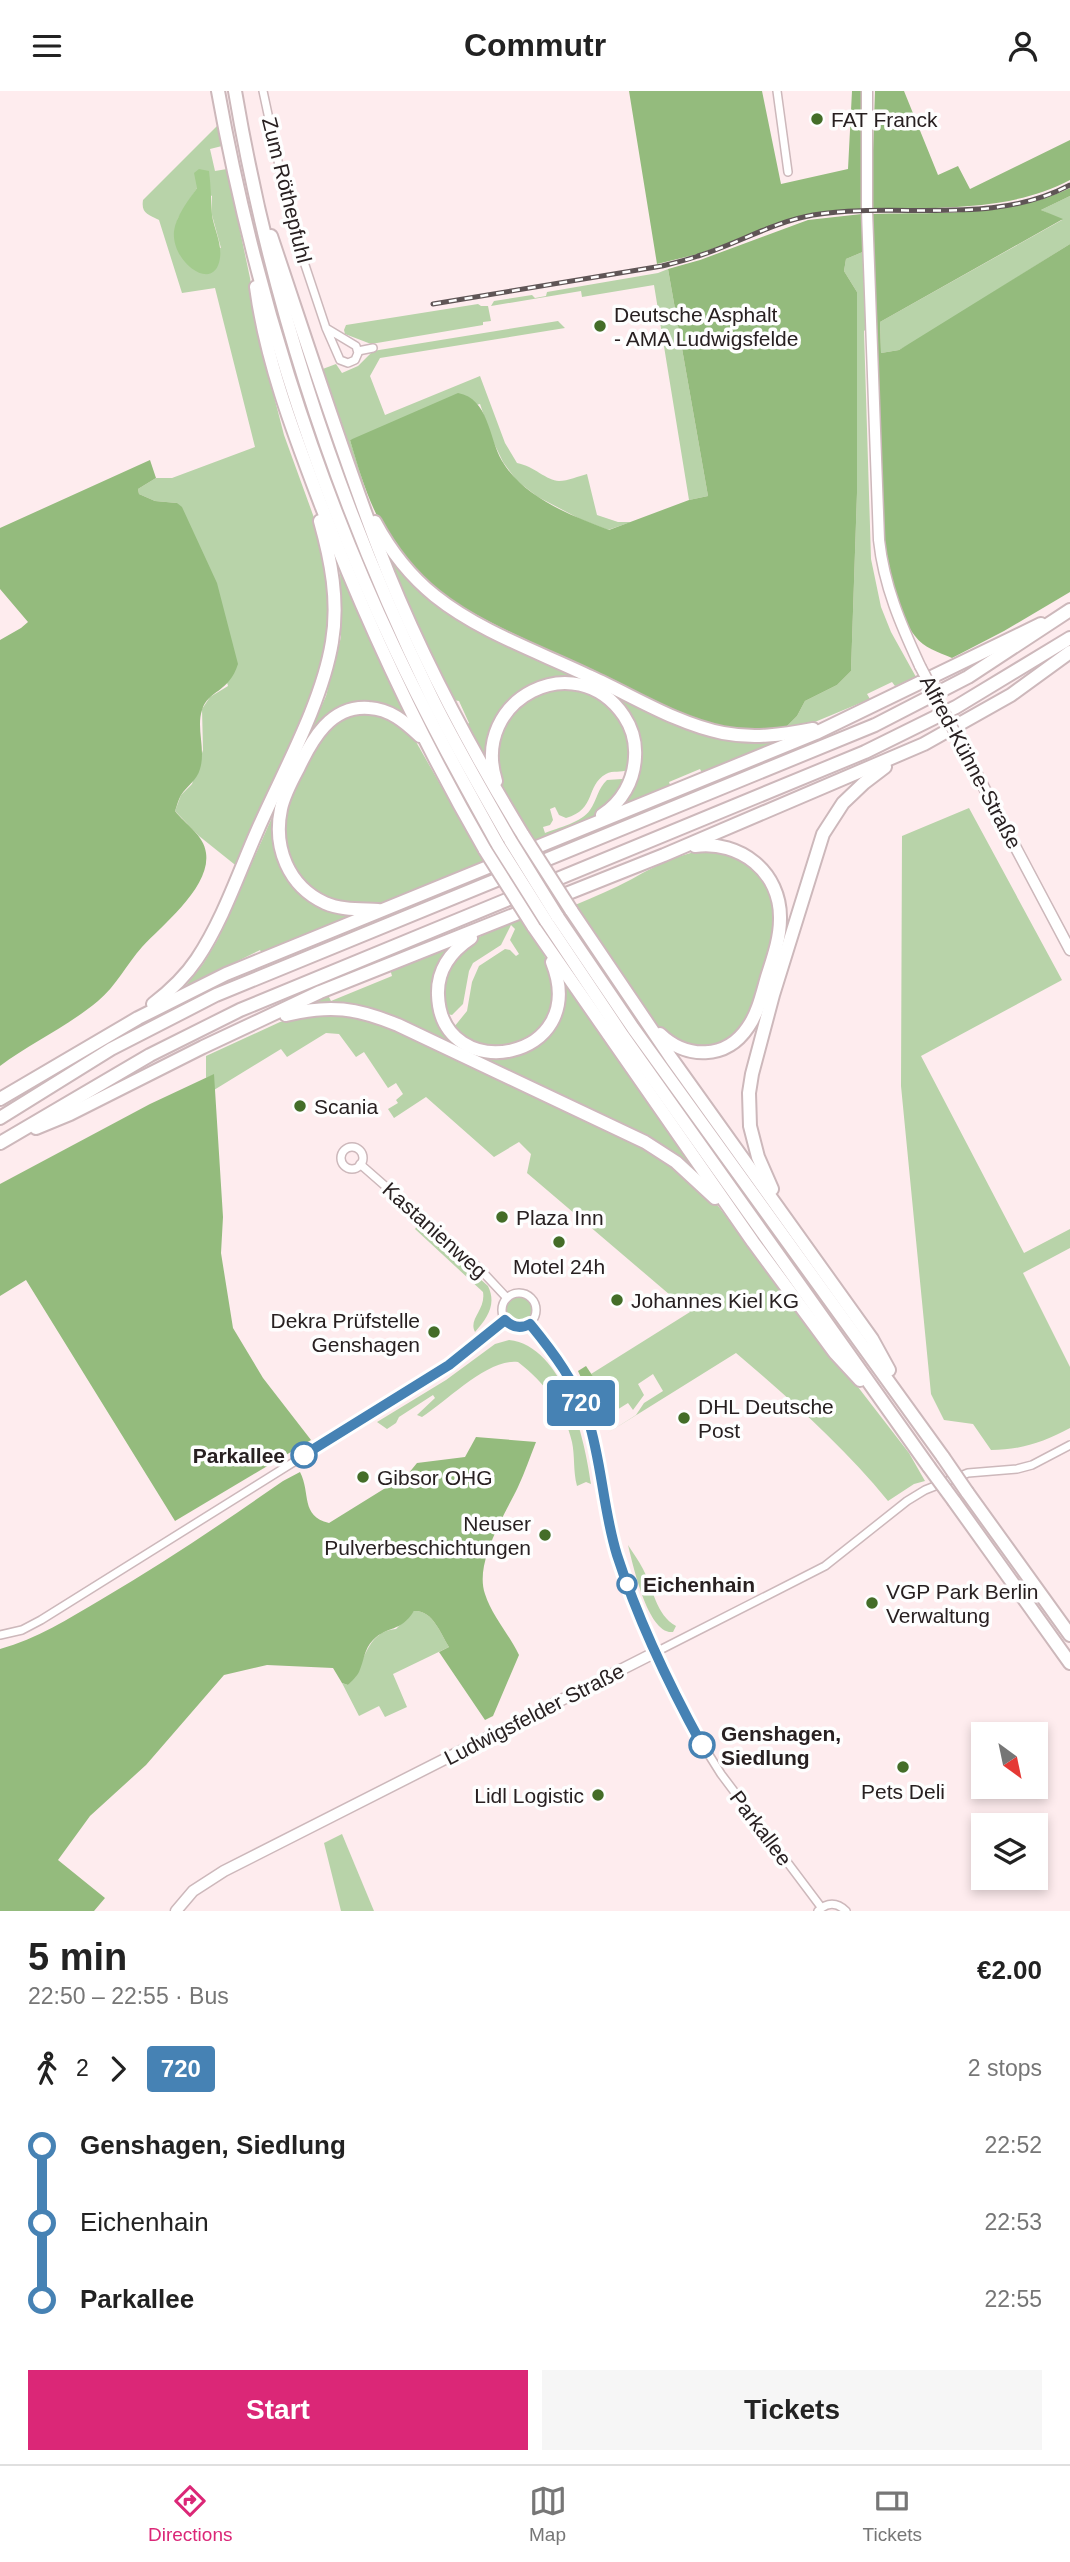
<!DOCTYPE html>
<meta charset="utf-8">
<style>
body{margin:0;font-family:Helvetica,sans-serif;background:#f6f6f6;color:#222;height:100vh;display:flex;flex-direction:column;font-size:26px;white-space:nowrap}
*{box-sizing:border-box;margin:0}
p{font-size:23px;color:#767676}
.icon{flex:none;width:38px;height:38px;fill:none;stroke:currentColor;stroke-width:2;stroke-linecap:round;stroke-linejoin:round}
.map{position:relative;height:1820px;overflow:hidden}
.side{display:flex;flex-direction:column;background:#fff;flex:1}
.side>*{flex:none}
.badge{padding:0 14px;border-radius:5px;font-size:24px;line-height:46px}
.needle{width:46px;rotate:147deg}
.fabs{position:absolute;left:971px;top:1631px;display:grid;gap:14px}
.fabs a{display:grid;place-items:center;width:77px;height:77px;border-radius:0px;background:#fff;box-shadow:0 4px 10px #0003;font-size:35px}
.map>.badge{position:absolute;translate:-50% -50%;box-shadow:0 0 0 4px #fff}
.legs{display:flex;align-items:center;gap:10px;height:77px;padding:0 28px;font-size:23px}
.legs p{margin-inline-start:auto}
.overview{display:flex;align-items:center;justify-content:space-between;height:119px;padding:0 28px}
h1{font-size:38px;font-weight:700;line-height:52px}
.action{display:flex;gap:14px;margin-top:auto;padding:14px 28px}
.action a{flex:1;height:80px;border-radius:0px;background:#db2777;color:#fff;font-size:28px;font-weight:700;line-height:80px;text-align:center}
.action a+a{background:#f6f6f6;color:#222}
ul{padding:0 28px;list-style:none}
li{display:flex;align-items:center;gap:24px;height:77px;font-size:26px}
li i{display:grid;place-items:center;width:10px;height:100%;margin:0 9px;background:currentColor}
li i::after{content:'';width:18px;height:18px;margin:-9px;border:5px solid;border-radius:50%;background:#fff}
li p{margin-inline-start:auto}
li:first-child i{background:linear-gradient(#0000 50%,currentColor 0)}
li:last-child i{background:linear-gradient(currentColor 50%,#0000 0)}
header{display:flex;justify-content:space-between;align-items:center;height:91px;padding:0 28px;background:#fff;font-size:32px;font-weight:700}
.menu{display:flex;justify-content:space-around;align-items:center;height:98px;border-top:2px solid #e0e0e0;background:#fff;font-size:19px;color:#767676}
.menu a{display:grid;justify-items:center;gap:4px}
.menu .active{color:#db2777}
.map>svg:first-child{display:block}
</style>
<header><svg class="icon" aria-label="menu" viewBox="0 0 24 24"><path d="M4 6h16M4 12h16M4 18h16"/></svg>Commutr<svg class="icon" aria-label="person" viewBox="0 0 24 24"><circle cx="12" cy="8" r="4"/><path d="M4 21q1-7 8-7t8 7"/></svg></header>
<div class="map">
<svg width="1070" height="1820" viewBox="0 0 1070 1820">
<rect width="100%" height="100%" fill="#feecee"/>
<!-- green -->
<g fill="#b8d3a9" fill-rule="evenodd">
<path d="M217,35L222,55L210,58L215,80L227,78L250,187L261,255L284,344L321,446L332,526L320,588L239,777L199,745L175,720L181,704L192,693L203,659L202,618L210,606L228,595L177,412L155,410L139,403L138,398L156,387H172L255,356L215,197L182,202L159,129C148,123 141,123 143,109ZM197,97L212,105V124L221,157L174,142L178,127Z"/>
<path d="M1070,105V153L916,250L899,259L881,262L880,231L1062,129L1041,119Z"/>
<path d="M865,160L867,237L864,240L871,468L881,516L891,541L916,586L895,595L892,591L867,603L870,608L810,633L782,640L797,625L805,610L837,594L851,580L857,402V201L844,180L846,168Z"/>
<path d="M668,178L708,405L689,409L654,194L582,206L581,200L491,215L494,210L532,204L535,207L546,205L547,201L658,182Z"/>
<path d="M478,213L481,215H488L491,230L483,231V234L371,253L345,243L344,239L346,234Z"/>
<path d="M558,230L565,237L380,267L370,285L385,324L480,285L505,352L517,372C534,375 547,390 559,390C568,390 579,385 587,383L597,424L618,431H631L608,439L580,428L538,406L517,390L503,371L492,348L480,313L350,349L367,404L320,279L336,273L342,282L358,275L373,260Z"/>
<path d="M385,460L407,488L428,506L708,645L749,652L783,650L703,684L700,678L669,691L672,699L616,721L638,652L593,594L522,601L484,669L466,634L469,632L459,610L453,609L416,532Z"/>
<path d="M340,475L411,630L401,624L338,621L280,716L293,792L356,824L263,865L260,859L230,874L232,879L183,898L203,873L218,848L326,605L341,546Z"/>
<path d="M571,597L600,608L618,625L630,650L628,679C621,682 613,679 606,683C585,695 597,718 566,727L559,724L555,716L550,718L553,729L550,734L543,736L545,742C558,737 582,731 590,719C597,709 598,697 607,689L622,688L625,693L596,726L535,752C522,730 502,706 497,680C491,648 509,614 539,601C548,597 561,598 571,597Z"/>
<path d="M361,622L387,625L411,642L485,772L373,815L338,813L303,791L286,762L284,736L291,707L313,657L333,633Z"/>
<path d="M969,717L1062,889L921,965L1024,1162L1070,1138V1157L1023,1182L1070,1276V1337C1044,1351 1021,1359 991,1359L973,1333L944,1329L931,1303L901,995L902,745Z"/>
<path d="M710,758L735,763L755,777L775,810L774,846L750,923L743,938L730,949L714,957H693L671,949L654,932L575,814C594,806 613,798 632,788C659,773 678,763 710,758Z"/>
<path d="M519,827L542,859L555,889L547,933L514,958L471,953L454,936L467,920L472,891L479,875L505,858L510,859L516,865L519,863L510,849L515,838L511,834L501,854L473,872L469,880L463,913L452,924L447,923C442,911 442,904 444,891C450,855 489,840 519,827Z"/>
<path d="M455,852L447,863L439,926L490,966L517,963L563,911V892L565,890L704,1087L684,1069L648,1046L396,927C370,916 345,910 316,912L315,910L328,904L331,910L392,885L390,878Z"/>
<path d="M321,922L358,925L390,936L652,1059L715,1111L909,1362L925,1390L914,1393L888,1410C843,1355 790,1308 736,1262L606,1343L636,1324L644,1312L663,1300L653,1283L638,1293L644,1304L633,1319L628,1312L612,1322L615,1327L612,1329L604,1302L591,1283L690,1221L527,1082L531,1063L519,1051L494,1066L426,1006L394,1027L388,1018L398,1012L396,1009L403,1003L396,992L388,997L364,961L356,966L339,943L326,942L287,966L281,958L214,999V984L206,987V965L280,931Z"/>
<path d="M419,1133L488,1195C497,1214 487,1227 475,1241C468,1228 486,1219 483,1201L415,1138Z"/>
<circle cx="519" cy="1219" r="13"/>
<path d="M509,1249C564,1255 585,1348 591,1393L586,1391L577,1395C573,1380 575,1365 572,1351C564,1317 545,1292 518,1271C488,1267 447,1310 422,1326L417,1324L435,1307L433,1304L399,1326L396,1332L387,1338L377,1331L446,1289L495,1253Z"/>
<path d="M628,1454C633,1462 639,1470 643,1478C653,1497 656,1524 676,1535L673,1541C648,1544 633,1474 628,1454Z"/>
<path d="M414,1520C433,1519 440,1542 449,1556L393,1583L407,1616L385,1626L379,1615L359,1625L342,1592L348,1594C365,1575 365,1540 396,1538Z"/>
<path d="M342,1743L374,1820H341L324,1752Z"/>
</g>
<!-- forest -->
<g fill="#94bb7d">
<path d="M629,0H762L781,93L848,78L852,0H865L863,118L808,123L698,163L657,173Z"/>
<path d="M875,0H904L938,84L958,75L970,98L1070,49V89C1010,121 937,116 871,118Z"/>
<path d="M1070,97V105L1041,119L1063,128L880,231L881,262L899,259L1070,153V501L1004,540L952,567C938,561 924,557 915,545C898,524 887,467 883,440L871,123C938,121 1008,127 1070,97Z"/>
<path d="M862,123L865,160L846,168L844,180L857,201V402L851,580L837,594L805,610L797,625L782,640L733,639L703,632C654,609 606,587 558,564C498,534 426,508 389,447C370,416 360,383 350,349L458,302C489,308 488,345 502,370C524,407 570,424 609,439L689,409L708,405L668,178L700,169L808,129Z"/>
<path d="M150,369L156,387L138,398L139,403L155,410L177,412L182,416L217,492L238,573C229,602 208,599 202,619C196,637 206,659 200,678C197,689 187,695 181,704C178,709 177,715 175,720C185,733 204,744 206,762C211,796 162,834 142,856C127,873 116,895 98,910C68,935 31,952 0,975V549L21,537L28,531L0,498V437Z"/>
<path d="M214,983L223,1126L221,1162L233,1237L263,1287L311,1349L175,1430L26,1189L0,1205V1093L150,1013Z"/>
<path d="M586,1275L604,1302L612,1329L604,1336L578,1280Z"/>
<path d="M476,1346L536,1351C530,1366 525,1381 518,1396C505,1423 474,1472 485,1503C492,1525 509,1543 519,1564L493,1625L485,1629L439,1561L449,1556C440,1542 433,1519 414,1520C400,1542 388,1534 373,1549C364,1558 364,1570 359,1581C357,1585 352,1590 348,1594L342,1592L333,1577L267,1574L224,1584L146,1674L90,1725L58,1769L105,1807L94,1820H0V1558C37,1548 68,1528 102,1508C164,1472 224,1431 283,1390L300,1381C311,1402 300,1425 329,1432L408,1383L417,1372L465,1366Z"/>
</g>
<!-- water -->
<path fill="#a3cb8d" d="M199,78L209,80C211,95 211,110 212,124C214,138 222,152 220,167C215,203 171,172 174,140C176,125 188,110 197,97L194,82Z"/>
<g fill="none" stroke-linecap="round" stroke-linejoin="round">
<!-- street casing -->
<g stroke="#cdb8bb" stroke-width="10">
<g id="street">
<path d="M263,0L292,135L326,237L340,269L348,272L355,269L358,262L356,255L326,237"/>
<path d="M777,0L788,81"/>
<path d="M358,260L373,257"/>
<circle cx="352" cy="1067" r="11"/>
<path d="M360,1073L479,1177L507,1207"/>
<circle cx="519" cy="1219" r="17"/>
<path d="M530,1233L560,1274L587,1326L596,1358L607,1427L622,1478L656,1561L694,1640L721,1683L821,1816"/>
<path d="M0,1544L22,1539L41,1529L449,1274L505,1229"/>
<path d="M656,1561L825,1475L907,1410L925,1399L968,1382L1017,1378L1032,1374L1070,1354"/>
<path d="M818,1820C827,1811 837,1811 846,1820"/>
</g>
</g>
<!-- secondary casing -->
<g stroke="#cdb8bb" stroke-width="13">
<g id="secondary">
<path d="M867,0V120L879,449C884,495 901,534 920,575"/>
<path d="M963,657L1070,859"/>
<path d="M176,1820L193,1800L224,1780L656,1561"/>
</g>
</g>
<!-- highway casing -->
<g stroke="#cdb8bb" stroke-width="16">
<g id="highway">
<path d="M218,0C252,189 312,383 394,556C426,624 462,689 498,754"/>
<path d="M235,0C271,211 337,412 431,605C455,654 483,701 510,749"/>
<path d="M271,145C306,249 339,353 378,456C416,556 467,652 523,744"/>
<path d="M256,196C266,271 294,343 321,414C367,533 421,648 485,759"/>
<path d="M375,431C390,459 410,485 435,505C480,541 539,561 591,586C633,605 677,633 723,642C754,648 782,644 813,638"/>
<path d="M496,690C470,608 576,554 624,625C632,637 636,651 635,666C634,690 622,711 602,724"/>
<path d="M378,819C360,818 341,819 325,812C288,795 273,756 281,718C284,704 291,691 298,678C312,648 331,614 369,617C390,618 405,631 420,645"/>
<path d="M571,819L671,967L872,1248L889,1279"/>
<path d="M557,825L633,937L943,1366"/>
<path d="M546,830L623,945L929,1376"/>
<path d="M533,835L753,1151L835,1262L860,1289"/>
<path d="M471,847C450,861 437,879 438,904C441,996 592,971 552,871"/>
<path d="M153,913C170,900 185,886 197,868C223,829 239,781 258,738C283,681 322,612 332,551C339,510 331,469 320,430"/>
<path d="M286,924C330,913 357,917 398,934L645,1051L676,1071L715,1107"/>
<path d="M660,943C686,968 726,969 748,936C758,922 762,903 767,886C773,867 780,848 780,828C781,781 740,749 695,755"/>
<path d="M0,1008L138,927L226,883L816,642L1041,533"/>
<path d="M0,1027L111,958L216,904L875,634L968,586L1070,519"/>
<path d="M36,1037L70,1023L203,956L320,901L664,764L924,653L1011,604L1070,561"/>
<path d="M0,1052L150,964L240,919L865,661L956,616L1070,547"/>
<path d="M772,1098L758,1066L750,1035L749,1002L752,983L773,904L823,743L843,712L864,692L885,676"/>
<path d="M967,1401L1070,1544"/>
<path d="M954,1410L1070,1572"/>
</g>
</g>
<!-- street -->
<use href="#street" stroke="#fff" stroke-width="7"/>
<!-- secondary -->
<use href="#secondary" stroke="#fff" stroke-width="10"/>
<!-- highway -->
<use href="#highway" stroke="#fff" stroke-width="12"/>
<!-- rail casing -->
<g stroke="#5f5556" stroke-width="5">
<path id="rail" d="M433,213L662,175C674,172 687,169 698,165C737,153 773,131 813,124C898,110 991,136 1070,94"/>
</g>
<!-- rail -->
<use href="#rail" stroke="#fefefe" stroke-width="2.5" stroke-dasharray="8" stroke-linecap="butt"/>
<!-- secondary-bridge casing -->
<g stroke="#cdb8bb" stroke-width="13" stroke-linecap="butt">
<path id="secondary-bridge" d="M920,575L963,657"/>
</g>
<!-- highway-bridge casing -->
<g stroke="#cdb8bb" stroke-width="16" stroke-linecap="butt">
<g id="highway-bridge">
<path d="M523,744L571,819"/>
<path d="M510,749L557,825"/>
<path d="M498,754L546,830"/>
<path d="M485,759L533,835"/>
<path d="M943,1366L967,1401"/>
<path d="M929,1376L954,1410"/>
</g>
</g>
<!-- secondary-bridge -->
<use href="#secondary-bridge" stroke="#fff" stroke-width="10"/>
<!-- highway-bridge -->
<use href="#highway-bridge" stroke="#fff" stroke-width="12"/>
</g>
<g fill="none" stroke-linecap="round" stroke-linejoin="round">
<!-- line-1 casing -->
<g stroke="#fff" stroke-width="16">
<path id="line-1" d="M304,1364L449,1274L505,1229C513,1237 521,1238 530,1233C553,1261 577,1293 588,1328C602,1372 603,1419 617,1464C638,1529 669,1594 702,1654"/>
</g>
<!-- line-1 -->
<use href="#line-1" stroke="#4682b4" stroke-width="10"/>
</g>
<!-- markers -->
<g fill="#446d28" stroke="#fefefe" stroke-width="2.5">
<circle cx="817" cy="28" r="7"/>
<circle cx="600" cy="235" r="7"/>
<circle cx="300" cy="1015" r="7"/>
<circle cx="502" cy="1126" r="7"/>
<circle cx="559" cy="1151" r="7"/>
<circle cx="617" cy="1209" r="7"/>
<circle cx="434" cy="1241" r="7"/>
<circle cx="684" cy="1327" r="7"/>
<circle cx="363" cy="1386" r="7"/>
<circle cx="545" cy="1444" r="7"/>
<circle cx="872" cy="1512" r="7"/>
<circle cx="903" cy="1676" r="7"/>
<circle cx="598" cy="1704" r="7"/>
</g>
<g fill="#fff" stroke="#4682b4" stroke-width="3.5">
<circle cx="304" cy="1364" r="12"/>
<circle cx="627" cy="1493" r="9"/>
<circle cx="702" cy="1654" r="12"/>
</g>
<g text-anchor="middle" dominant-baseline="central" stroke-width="7" stroke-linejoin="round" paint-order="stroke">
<!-- poi labels -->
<g font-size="21" fill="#282021" stroke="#fefefe" text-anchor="start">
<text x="831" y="28">FAT Franck</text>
<text x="614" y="223">Deutsche Asphalt<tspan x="614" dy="24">- AMA Ludwigsfelde</tspan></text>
<text x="314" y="1015">Scania</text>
<text x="516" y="1126">Plaza Inn</text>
<text x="559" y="1175" text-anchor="middle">Motel 24h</text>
<text x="631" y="1209">Johannes Kiel KG</text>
<text x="420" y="1229" text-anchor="end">Dekra Prüfstelle<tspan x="420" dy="24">Genshagen</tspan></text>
<text x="698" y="1315">DHL Deutsche<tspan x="698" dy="24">Post</tspan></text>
<text x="377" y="1386">Gibsor OHG</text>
<text x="531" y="1432" text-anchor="end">Neuser<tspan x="531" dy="24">Pulverbeschichtungen</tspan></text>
<text x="886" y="1500">VGP Park Berlin<tspan x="886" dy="24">Verwaltung</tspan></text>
<text x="903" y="1700" text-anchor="middle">Pets Deli</text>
<text x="584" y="1704" text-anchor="end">Lidl Logistic</text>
</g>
<!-- street labels -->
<g font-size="21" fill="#282021" stroke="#fefefe">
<text transform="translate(287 99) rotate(76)">Zum Röthepfuhl</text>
<text transform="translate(971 671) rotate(62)">Alfred-Kühne-Straße</text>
<text transform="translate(435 1139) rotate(42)">Kastanienweg</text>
<text transform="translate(534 1623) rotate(-27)">Ludwigsfelder Straße</text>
<text transform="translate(761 1737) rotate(53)">Parkallee</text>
</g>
<!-- stop labels -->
<g font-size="21" font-weight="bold" fill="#282021" stroke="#fefefe" text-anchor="start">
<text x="285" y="1364" text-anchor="end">Parkallee</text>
<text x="643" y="1493">Eichenhain</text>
<text x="721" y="1642">Genshagen,<tspan x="721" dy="24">Siedlung</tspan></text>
</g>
</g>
</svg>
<div class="fabs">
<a><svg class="needle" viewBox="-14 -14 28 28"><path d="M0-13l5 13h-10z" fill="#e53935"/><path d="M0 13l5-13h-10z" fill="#767676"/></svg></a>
<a><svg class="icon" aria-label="layers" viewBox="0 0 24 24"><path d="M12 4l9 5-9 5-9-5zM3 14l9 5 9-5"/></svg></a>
</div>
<b class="badge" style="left:581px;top:1312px;background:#4682b4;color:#fff">720</b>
</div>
<section class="side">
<div class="overview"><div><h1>5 min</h1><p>22:50 – 22:55 · Bus</p></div><b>€2.00</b></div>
<div class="legs"><svg class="icon" aria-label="walk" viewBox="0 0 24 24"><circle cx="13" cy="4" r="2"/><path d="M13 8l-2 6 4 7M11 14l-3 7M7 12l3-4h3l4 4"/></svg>2<svg class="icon" aria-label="forward" viewBox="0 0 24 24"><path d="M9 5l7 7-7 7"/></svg><b class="badge" style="background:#4682b4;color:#fff">720</b><p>2 stops</p></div>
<ul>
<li><i style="color:#4682b4"></i><b>Genshagen, Siedlung</b><p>22:52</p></li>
<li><i style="color:#4682b4"></i><span>Eichenhain</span><p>22:53</p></li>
<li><i style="color:#4682b4"></i><b>Parkallee</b><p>22:55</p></li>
</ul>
<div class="action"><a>Start</a><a>Tickets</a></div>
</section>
<nav class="menu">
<a class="active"><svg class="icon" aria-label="directions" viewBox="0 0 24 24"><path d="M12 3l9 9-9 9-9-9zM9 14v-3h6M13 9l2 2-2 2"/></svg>Directions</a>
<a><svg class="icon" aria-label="map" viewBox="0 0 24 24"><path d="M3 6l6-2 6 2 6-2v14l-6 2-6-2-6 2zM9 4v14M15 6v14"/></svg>Map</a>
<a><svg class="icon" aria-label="tickets" viewBox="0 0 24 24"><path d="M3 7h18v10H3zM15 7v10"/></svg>Tickets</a>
</nav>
